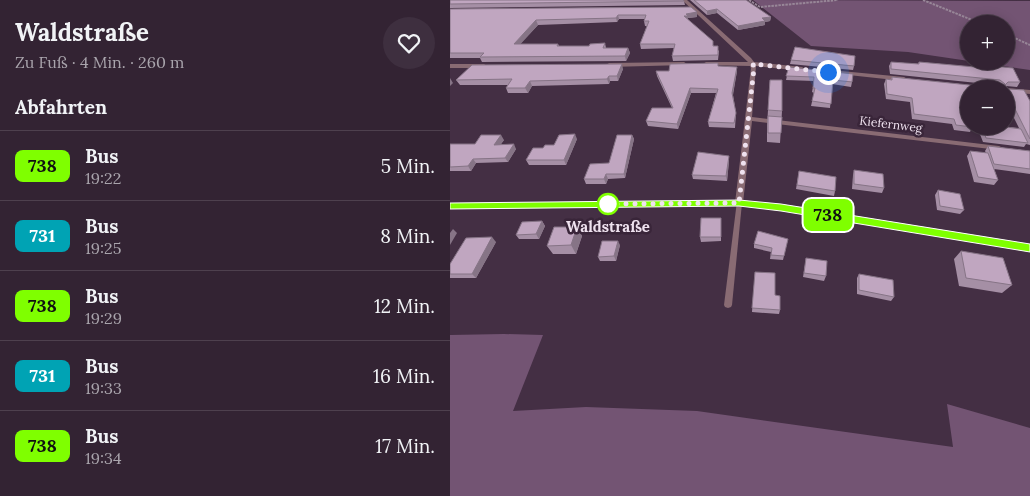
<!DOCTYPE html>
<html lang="de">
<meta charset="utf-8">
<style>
body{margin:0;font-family:Lora,serif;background:#3e2f3f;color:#f1f3f6;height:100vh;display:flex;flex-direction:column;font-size:19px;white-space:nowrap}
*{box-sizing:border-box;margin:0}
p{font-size:16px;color:#a9a4ac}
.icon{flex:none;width:28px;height:28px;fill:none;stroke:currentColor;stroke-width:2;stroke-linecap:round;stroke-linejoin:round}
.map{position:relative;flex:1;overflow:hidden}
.drawer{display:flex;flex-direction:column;background:#332333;width:450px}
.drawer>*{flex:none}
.badge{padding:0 10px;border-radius:8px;font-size:18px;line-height:32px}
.tools{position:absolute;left:510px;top:15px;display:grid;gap:10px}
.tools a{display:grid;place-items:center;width:55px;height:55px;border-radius:50%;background:#332333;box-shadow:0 2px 12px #0003,0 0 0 1px #4e404e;font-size:25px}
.you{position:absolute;width:25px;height:25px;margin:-12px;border:4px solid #fff;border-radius:50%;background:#1a73e8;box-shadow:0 0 0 8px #1a73e833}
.map>.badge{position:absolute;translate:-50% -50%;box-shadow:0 0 0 2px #fff}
h2{padding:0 15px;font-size:19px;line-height:45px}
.round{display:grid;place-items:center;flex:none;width:52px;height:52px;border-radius:26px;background:#3e2f3f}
.head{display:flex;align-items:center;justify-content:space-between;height:85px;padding:0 15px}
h1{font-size:24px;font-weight:700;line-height:38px}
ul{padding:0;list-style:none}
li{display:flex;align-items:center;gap:15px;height:70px;padding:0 15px;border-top:1px solid #4e404e}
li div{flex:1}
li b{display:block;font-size:19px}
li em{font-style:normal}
li .badge{min-width:55px;font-weight:700;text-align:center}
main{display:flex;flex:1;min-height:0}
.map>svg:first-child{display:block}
</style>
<main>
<section class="drawer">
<div class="head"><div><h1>Waldstraße</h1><p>Zu Fuß · 4 Min. · 260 m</p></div><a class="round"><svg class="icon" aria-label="heart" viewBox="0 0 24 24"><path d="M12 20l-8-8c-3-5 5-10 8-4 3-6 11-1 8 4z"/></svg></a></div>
<h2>Abfahrten</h2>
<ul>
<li><span class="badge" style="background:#7fff00;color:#111">738</span><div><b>Bus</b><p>19:22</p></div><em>5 Min.</em></li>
<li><span class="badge" style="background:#00a3b4;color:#fff">731</span><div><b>Bus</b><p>19:25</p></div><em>8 Min.</em></li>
<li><span class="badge" style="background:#7fff00;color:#111">738</span><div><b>Bus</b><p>19:29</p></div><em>12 Min.</em></li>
<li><span class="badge" style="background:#00a3b4;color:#fff">731</span><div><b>Bus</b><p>19:33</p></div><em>16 Min.</em></li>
<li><span class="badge" style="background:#7fff00;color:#111">738</span><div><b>Bus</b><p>19:34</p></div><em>17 Min.</em></li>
</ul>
</section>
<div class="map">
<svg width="580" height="496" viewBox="0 0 580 496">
<rect width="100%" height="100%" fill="#442f44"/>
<!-- green -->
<g fill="#735473">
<path d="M303,0L580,1V70L520,61H556V24H519V61L458,52L361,46Z"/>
<path d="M54,334L93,335L63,411L136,407L247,411L503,447L497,404L580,428V496H0V335Z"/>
</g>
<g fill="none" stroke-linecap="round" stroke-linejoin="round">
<!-- path -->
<g stroke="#988798" stroke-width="2" stroke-dasharray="2.5 1" stroke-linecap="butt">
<path d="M299,0L310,7L388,0"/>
<path d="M473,0L532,24"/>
<path d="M556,34L580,45"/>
</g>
<!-- service -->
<path fill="#896b73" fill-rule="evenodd" d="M287,201H291L292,203L282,305L281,307L278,308L275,307L274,305Z"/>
<!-- minor -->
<g fill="#896b73" fill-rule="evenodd">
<path d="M232,0H237L301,58L304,62L352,67L355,69L352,71L306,66L302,117L549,146L553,148L549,150L302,121L293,203L292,205H286L285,203L301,68L300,66L254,65L253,64L256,62H298Z"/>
<path d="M234,62L237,64L236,65L159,67L156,65L159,63Z"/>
<path d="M0,64H34L37,66L34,68H0Z"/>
<path d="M391,71L454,77L457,79L454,81L389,74L388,73Z"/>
<path d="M556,88L580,90V94L556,92V89H554Z"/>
</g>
<!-- tertiary -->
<path fill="#896b73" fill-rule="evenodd" d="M289,200L331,204L580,244V252L331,210L289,206L0,209V203Z"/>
</g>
<!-- wall -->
<g fill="#a58fa5">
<path d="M0,0L234,1L235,5L0,8Z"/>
<path d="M240,0H296L321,17L320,21L315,22V25L288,30L267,13L257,15Z"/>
<path d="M241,7L247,17L238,18V20L269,51L268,60L223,61L222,56L224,48L191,49L190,44L197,26H195L194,21L195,19H169L167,22L88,25L70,44H108L109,46H139L155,43L156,48H178L180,53L176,61L32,62L30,58H0V9Z"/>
<path d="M341,60L404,66L403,70L340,64Z"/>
<path d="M441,62L468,64L469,62L523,67L524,64L570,82L567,87L556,86L559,89L580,101V145L576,144L574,147L533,142L528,129L530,126H549L569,128L558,106L556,105V89H519V101L513,100L522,127L520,132L504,130L502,124L462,119L460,102L436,99L434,84L436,79H441L442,77L529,86H549L547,85L440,74L439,66Z"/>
<path d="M268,66L287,71L283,95L286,113L285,128L259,127L258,122L266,93H241L228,129L198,126L196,121L222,108L207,76L206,71H219Z"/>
<path d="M339,67L402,82L401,87L382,84L380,108L361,106L364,93L362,92L364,81L336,80Z"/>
<path d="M173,69L168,81H160L159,84L82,86L78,93H58L56,88L58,85H10L6,80Z"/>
<path d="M320,80L332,111L330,143L317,142V125Z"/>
<path d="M182,135L184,139L175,178L158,179L156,184H136L134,179L159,163Z"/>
<path d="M127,139L116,165H79L76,160L104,145Z"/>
<path d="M54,140L51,144L66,149L58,162L26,163L21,171H0V144H25Z"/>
<path d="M538,146L580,151V174L544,169L548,180L544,185L524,182L517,156L520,151L536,153L535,151Z"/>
<path d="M279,156V161L277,181L243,179L242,175Z"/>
<path d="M404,170L434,188L432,193L402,189L403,175Z"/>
<path d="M349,171L385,191L384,196L346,189Z"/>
<path d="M488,190L514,210L510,214L487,210L485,195Z"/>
<path d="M271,218V241L251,242L250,237Z"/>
<path d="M92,221L95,226L89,239H69L66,235Z"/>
<path d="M127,227L132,236L126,254H103L97,246Z"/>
<path d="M338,239L333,260L320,259L321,252L304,248V244Z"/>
<path d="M46,242L26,278H0V264Z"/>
<path d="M170,245L166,261H150L148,257Z"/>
<path d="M511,251L562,285L552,293L509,286L504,259Z"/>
<path d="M356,258L376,276L374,281L353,277Z"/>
<path d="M305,272L325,295L330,310L329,314L302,312Z"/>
<path d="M409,274L444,297L441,301L407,294V278Z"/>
</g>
<!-- shaded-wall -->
<g fill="#867486">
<path d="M267,9V13L257,15V11Z"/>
<path d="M247,12V17L238,18V20L234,16L236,14Z"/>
<path d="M168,15L169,19L167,22L166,18Z"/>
<path d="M321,17L320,21L315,22V25L288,30V26L312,18Z"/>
<path d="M86,20L88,25L66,49L64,44Z"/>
<path d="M178,48L180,53L176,61L175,56Z"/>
<path d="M172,64L173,69L168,81L167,76Z"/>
<path d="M287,67V71L282,98V93Z"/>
<path d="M159,76L160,81L159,84L157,79Z"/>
<path d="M0,78L3,83L0,86Z"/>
<path d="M80,81L82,86L78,93L75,88Z"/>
<path d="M240,88L241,93L228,129L227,124Z"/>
<path d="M125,134L127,139L116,165L114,160Z"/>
<path d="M51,135L54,140L47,149L44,145Z"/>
<path d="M182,135L184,139L175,178L174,174Z"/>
<path d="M64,144L66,149L58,162L55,158Z"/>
<path d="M279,156V161L277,181L276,176Z"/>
<path d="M23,159L26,163L21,171L18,166Z"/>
<path d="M156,174L158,179L156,184L154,179Z"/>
<path d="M92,221L95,226L89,239L86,234Z"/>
<path d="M127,227L132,236L126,254L121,245Z"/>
<path d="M3,229L7,233L0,245V233Z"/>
<path d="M42,237L46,242L26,278L22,274Z"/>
<path d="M168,241L170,245L166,261L164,256Z"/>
</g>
<!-- building -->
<g fill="#c0a6c0" stroke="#867486">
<path d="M0,0H233L234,1L0,4Z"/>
<path d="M244,0H296L321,17L312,18L315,21L288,26L267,9L257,11Z"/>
<path d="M241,7L247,12L236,14L238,16H234L263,41V46H268V55L222,56L225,44H190L199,21H194L196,15H168L166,18L86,20L64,44H108L107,46H139L140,44L155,43L153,48H178L175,56L30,57L34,53H0V9Z"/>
<path d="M345,47L405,56L404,66L341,60Z"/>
<path d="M441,62L469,64V62L525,67L524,64L563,68L570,82H558L555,85L559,89L574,90L580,101V139L561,101L556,100V89H519V96L512,95L519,116V126H522V127L506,125L504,119L464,114L462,98L437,94L436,79L442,80V77L529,86H553L555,84L550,80L441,69Z"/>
<path d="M268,63V66L287,67L282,93L286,113L284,123L258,122L268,89L240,88L227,124L196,121L202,108H223L206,71H219L220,64Z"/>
<path d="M172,64L167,76H159L157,79L80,81L75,88H56L62,79L6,80L22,65Z"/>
<path d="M339,67L403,74L402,82L383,80L381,104L362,101L365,88H363L364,77L336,76Z"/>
<path d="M320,80H332V111L318,110Z"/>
<path d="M318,116L332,117L331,133H318Z"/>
<path d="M532,126H549L571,129L578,143L536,138Z"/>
<path d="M125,134L114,160H76L83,148H93L95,145H104L109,135Z"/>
<path d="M31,135H51L44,145L64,144L55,158L23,159L18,166L0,167V144H25Z"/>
<path d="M167,135H182L174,174H156L154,179H134L140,164L159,163Z"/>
<path d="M538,146L580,151V169L544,164Z"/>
<path d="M520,151L538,153L548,180L528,177Z"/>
<path d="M248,152L279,156L276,176L242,175Z"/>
<path d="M404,170L433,174L434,188L404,184Z"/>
<path d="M349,171L386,177L385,191L347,185Z"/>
<path d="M488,190L510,194L514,210L490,206Z"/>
<path d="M251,218H271V237H250Z"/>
<path d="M92,221L86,234L66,235L72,222Z"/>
<path d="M104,227H127L121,245L97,246Z"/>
<path d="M308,231L338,239L334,256L321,255L322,248L304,244Z"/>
<path d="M42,237L22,274H0V264L16,238Z"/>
<path d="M152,241H168L164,256L148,257Z"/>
<path d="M511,251L553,258L562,285L516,278Z"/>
<path d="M356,258L377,261L376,276L354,273Z"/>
<path d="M305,272L325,273V295L330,296V310L302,308Z"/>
<path d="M409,274L443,280L444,297L409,290Z"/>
</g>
<!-- line -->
<path fill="#7fff00" stroke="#fff" d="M289,200L331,204L580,244V252L331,211L289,206L0,209V203Z"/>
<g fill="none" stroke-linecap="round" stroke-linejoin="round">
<!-- walk -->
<path stroke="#efe2ef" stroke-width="5" stroke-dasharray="0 9" d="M158,204L289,203L304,68L303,64L378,72"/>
</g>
<!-- markers -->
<circle fill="#fff" stroke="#7fff00" stroke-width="2.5" cx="158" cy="204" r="10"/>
<g text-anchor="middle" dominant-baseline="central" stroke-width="5" stroke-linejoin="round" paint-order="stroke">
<!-- far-street labels -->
<g font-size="12" fill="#efe2ef" stroke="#392539">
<text transform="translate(441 124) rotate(7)">Kiefernweg</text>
</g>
<!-- stop labels -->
<g font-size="15" font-weight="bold" fill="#efe2ef" stroke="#392539">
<text x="158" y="226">Waldstraße</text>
</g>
</g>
</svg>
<div class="tools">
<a>+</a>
<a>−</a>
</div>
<div class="you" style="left:378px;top:72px"></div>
<b class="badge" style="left:378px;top:215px;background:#7fff00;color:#111">738</b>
</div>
</main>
